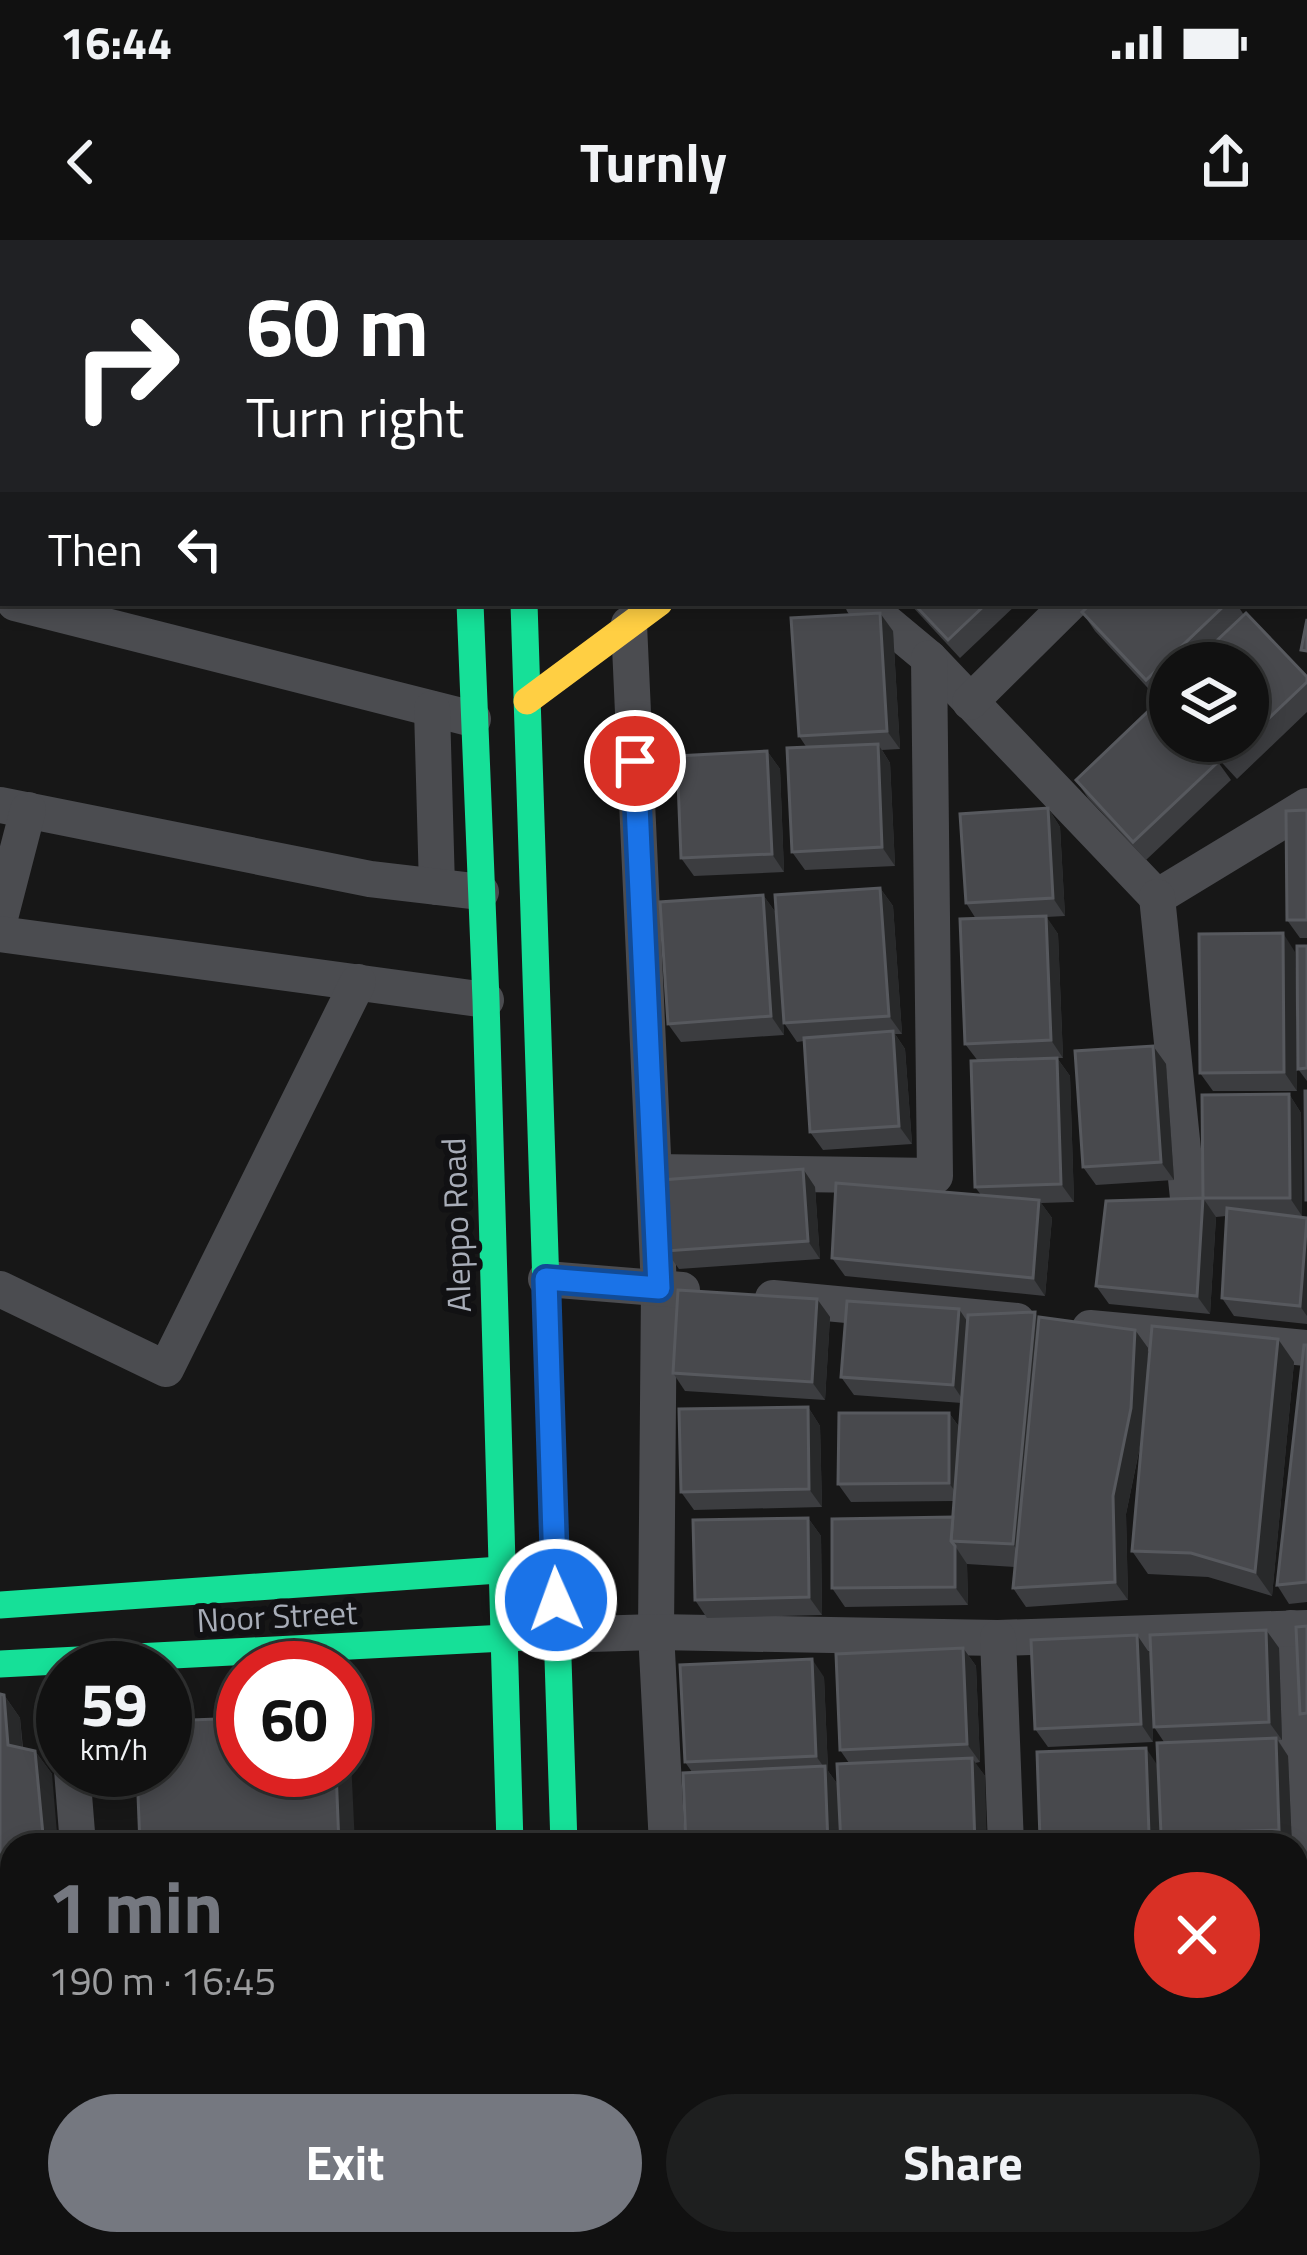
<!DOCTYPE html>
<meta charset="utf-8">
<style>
:root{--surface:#111;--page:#1e1f1f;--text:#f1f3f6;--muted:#9c9d9f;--line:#303131;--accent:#757880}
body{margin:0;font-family:"Titillium Web",sans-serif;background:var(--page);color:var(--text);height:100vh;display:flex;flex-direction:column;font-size:45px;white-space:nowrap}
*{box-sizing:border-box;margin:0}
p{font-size:39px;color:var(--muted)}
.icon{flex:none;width:66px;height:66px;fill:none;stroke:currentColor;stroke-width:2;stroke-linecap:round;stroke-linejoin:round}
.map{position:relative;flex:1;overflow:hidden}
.drawer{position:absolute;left:0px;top:1593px;width:1308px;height:423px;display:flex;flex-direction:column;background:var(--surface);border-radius:36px 36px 0 0;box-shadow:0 6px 18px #0003,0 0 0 3px var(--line)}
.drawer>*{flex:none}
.top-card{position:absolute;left:0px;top:0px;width:1308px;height:366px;box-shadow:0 6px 18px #0003,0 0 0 3px var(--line);background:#202124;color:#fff;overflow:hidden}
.fabs{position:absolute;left:1149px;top:402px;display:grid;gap:24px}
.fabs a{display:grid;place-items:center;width:120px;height:120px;border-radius:50%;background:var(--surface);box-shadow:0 6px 18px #0003,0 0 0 3px var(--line);font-size:60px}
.speed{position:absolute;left:36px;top:1401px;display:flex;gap:24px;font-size:60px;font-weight:700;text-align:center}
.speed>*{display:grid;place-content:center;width:156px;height:156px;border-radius:50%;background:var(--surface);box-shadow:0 6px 18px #0003,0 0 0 3px var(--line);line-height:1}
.speed small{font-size:30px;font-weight:400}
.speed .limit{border:18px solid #d22;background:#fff;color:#111}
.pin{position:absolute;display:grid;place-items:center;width:102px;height:102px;color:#fff;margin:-51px;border:6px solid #fff;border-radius:50%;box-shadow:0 3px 12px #0007}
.me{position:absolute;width:132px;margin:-66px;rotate:358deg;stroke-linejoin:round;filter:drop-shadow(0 0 9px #0008)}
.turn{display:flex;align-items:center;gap:42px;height:252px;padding:0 48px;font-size:54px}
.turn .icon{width:156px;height:156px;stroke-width:2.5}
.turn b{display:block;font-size:84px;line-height:102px}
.then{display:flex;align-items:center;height:114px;padding:0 48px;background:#0003;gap:24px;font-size:45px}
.round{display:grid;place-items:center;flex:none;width:126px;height:126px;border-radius:63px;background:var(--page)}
.summary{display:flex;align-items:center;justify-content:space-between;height:204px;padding:0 48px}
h1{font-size:72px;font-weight:700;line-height:90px;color:var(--accent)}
.primary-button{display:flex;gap:24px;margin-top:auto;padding:24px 48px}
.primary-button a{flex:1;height:138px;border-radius:72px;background:var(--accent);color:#fff;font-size:48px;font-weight:700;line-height:138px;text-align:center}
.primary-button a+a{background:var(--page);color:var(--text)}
.status{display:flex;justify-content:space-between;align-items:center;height:84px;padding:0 60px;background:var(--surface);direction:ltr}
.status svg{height:33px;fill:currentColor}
header{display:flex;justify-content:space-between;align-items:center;height:156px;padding:0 48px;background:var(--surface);font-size:54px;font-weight:700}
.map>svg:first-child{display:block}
</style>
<div class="status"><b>16:44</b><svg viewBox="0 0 49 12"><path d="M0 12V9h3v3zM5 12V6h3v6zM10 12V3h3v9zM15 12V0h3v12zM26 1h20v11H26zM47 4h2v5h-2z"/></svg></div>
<header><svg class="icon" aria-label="back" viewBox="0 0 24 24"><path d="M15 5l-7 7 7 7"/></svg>Turnly<svg class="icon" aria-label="share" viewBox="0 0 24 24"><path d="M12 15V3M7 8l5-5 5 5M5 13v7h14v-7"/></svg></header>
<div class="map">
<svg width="1307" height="2015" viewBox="0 0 1307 2015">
<rect width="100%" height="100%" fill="#171717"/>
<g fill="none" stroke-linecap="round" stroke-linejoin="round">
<g stroke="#4b4c50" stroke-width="36">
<path d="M36,0L47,3"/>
<path d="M1002,0L1003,3"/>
<path d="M206,3V0"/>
<path d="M1305,19L1307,8"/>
<path d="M1305,156H1307"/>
<path d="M15,363L473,479"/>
<path d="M863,363L929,418L1157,657L1307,566"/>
<path d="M629,384L659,1048L656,1392L667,1605"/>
<path d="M970,462L1070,363"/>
<path d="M432,469L437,647"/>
<path d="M0,565L370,639L481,652"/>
<path d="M1157,657L1188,958"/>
<path d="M0,678L28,570"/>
<path d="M0,694L486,760"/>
<path d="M655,932L935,936L929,418"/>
<path d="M546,1039L682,1050"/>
<path d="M0,1049L166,1129L358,742"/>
<path d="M773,1058L1017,1081"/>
<path d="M1090,1088L1307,1108"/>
<path d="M1291,1388L1307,1735"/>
<path d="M557,1395L656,1392L998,1398L1307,1388"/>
<path d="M998,1398L1006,1605"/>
<path d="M72,1530L78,1605"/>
<path d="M1296,1949H1307"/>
<path d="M0,1992L12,1983"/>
<path d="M196,2004L207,2015"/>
<path d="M686,2004V2015"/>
<path d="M1017,2015L1018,2004"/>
</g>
<g stroke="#16e098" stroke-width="27">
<path d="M882,3L884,0"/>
<path d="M470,363L486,760L510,1605"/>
<path d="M524,363L564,1605"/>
<path d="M0,1365L543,1327"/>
<path d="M0,1424L545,1396"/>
<path d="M576,2004L577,2015"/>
</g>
<path stroke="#ffcf43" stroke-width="27" d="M527,461L659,363"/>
<g stroke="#f24e42" stroke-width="27">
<path d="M462,0V3"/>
<path d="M514,0V3"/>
<path d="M523,2004V2015"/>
</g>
</g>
<g fill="#3c3d40">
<path d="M0,100H3V222L0,221Z"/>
<path d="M909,363H1018L960,418Z"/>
<path d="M1092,363H1236L1244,375L1307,437V472L1237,539L1202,501H1248V423H1170V465L1163,455L1158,459L1095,391L1082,372Z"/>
<path d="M893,391L900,509L882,510L890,523L895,626L805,630L792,612L807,508L799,496Z"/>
<path d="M767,511L780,529L784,632L694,636L681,618Z"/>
<path d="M1218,522L1231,540L1146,620L1088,558L1076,540Z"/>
<path d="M1048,568L1060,587L1065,676L1046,677L1058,694L1063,818H1057L1070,836L1074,962L1041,963L1052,978L1045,1056L845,1036L832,1018L981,955L975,947L978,821L965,804L976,679L966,663Z"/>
<path d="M1307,570V698H1300L1287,680Z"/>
<path d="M880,648L893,666L902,794H895L905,809L912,904L823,910L810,892L804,801L797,802L784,783Z"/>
<path d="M763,655L776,673L784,795L681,802L668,784Z"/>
<path d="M1307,706V841L1298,829Z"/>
<path d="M1295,712L1297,851H1213L1200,833Z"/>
<path d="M1153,806L1166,824L1174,940L1096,945L1083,927Z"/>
<path d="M1289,854L1301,873L1302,976H1291L1307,978V1084L1234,1076L1222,1058L1226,976L1216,977L1210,1074L1109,1064L1096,1046L1203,958Z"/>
<path d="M803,929L815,947L820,1019L679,1029L666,1011Z"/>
<path d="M817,1059L830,1077L825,1160L685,1151L673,1133Z"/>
<path d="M1039,1077L1135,1090L1148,1108L1145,1171L1294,1122L1272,1356L1208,1337L1148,1334L1132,1311L1143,1192L1126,1274L1128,1360L1026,1367L1013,1348L1015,1327L967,1324L968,1365L845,1367L832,1348L953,1277L954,1261L851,1262L838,1244L949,1173L960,1188L962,1163L854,1155L841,1137L968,1082Z"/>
<path d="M1307,1105V1362L1289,1364L1277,1345Z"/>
<path d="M808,1167L820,1186L822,1267L694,1270L681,1252Z"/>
<path d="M808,1278L821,1296L822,1375L707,1378L695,1360Z"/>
<path d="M1266,1390L1279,1408L1282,1500H1278L1288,1516L1292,1605H1168L1161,1596L1162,1605H1044L1040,1599L1158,1525L1164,1502L1154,1487Z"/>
<path d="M1137,1395L1150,1414L1153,1502L1048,1507L1035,1489Z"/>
<path d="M963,1408L976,1426L980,1522L975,1523L985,1536L840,1605L692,1532L685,1522L824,1437L828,1531L838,1545L849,1523L840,1510Z"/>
<path d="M0,1454L4,1455L20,1478L23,1508L35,1511L52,1534L12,1605V1762L0,1768Z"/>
<path d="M1307,1760V1875H1296V1761Z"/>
<path d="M12,1785V1939L0,1932V1859L2,1856Z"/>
<path d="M301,2004H370V2015H308Z"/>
</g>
<g fill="#28292a">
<path d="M3,159V203L0,198V178Z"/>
<path d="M880,373L893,391L900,509L887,491Z"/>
<path d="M878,504L890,523L895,626L882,607Z"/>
<path d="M767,511L780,529L784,632L772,614Z"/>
<path d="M1048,568L1060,587L1065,676L1053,658Z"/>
<path d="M880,648L893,666L902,794L889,776Z"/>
<path d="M763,655L776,673L784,795L771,776Z"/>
<path d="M1046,676L1058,694L1063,818L1051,800Z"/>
<path d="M1283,693L1295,712L1297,851L1284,832Z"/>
<path d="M893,791L905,809L912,904L899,886Z"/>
<path d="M1153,806L1166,824L1174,940L1161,922Z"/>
<path d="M1057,818L1070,836L1074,962L1061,944Z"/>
<path d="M1289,854L1301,873L1302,976L1290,958Z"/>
<path d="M803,929L815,947L820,1019L808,1001Z"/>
<path d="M1203,958L1216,977L1210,1074L1197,1056Z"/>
<path d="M1039,960L1052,978L1045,1056L1033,1038Z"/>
<path d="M1307,978V1076L1300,1066Z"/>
<path d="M817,1059L830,1077L825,1160L812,1142Z"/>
<path d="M959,1069L971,1087L965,1163L953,1145Z"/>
<path d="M1035,1072L1051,1095L1029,1328L1013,1304Z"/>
<path d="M1135,1090L1148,1108L1144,1186L1126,1274L1128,1360L1115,1342L1113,1256Z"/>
<path d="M1278,1099L1294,1122L1272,1356L1255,1332Z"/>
<path d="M808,1167L820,1186L822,1267L809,1249Z"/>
<path d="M949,1173L962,1191V1261L949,1243Z"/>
<path d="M808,1278L821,1296L822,1375L809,1357Z"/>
<path d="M955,1306L967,1324L968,1365L955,1347Z"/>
<path d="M1266,1390L1279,1408L1282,1500L1269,1482Z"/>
<path d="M1137,1395L1150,1414L1153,1502L1141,1484Z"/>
<path d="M963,1408L976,1426L980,1522L967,1504Z"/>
<path d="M812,1419L824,1437L828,1531L838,1545L840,1605H828L826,1530L816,1516Z"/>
<path d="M4,1455L20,1478L24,1528L8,1505Z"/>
<path d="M345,1490L350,1498L355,1605H339L336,1530H345Z"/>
<path d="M1276,1498L1288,1516L1292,1605L1279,1590Z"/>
<path d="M1146,1508L1158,1526L1162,1605H1157L1149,1594Z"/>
<path d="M35,1511L52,1534L58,1605H44Z"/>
<path d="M972,1518L985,1536L987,1605H975Z"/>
<path d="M362,2004H370V2015Z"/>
<path d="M833,2004H845L846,2015H834Z"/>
<rect x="982" y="2004" width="12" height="11"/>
<rect x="1137" y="2004" width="12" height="11"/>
<path d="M1234,2004H1246L1247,2015H1235Z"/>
</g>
<g fill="#48494d" stroke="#57595e" stroke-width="3">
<path d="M671,0H722V3H670Z"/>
<path d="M1045,0H1238L1237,3H1044Z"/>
<path d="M0,100H3V159L0,178Z"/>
<rect x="1305" y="189" width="2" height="31"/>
<path d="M913,363H987L948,400Z"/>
<path d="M1092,363H1227L1146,440L1082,372Z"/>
<path d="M880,373L887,491L799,496L791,378Z"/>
<path d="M1246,373L1307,437V442L1248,498V423H1193Z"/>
<path d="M1307,379V411L1301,410Z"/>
<path d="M1170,445V462L1162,453Z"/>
<path d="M1160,460L1170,471V501H1198L1218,522L1133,602L1076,540Z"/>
<path d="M1206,501H1245L1224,520Z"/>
<path d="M878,504L882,607L792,612L787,508Z"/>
<path d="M767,511L772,614L681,618L677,516Z"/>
<path d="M1048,568L1053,658L966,663L960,574Z"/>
<path d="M1307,570V680H1287L1286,571Z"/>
<path d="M880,648L889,776L784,783L775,655Z"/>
<path d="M763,655L771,776L668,784L660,662Z"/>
<path d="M1046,676L1051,800L965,804L960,679Z"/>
<path d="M1283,693L1284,832L1200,833L1199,694Z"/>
<path d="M1297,706H1307V828L1298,829Z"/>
<path d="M893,791L899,886L810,892L804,798Z"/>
<path d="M1153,806L1161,922L1083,927L1075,811Z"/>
<path d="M1057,818L1061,944L975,947L971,821Z"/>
<path d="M1305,851H1307V960H1306Z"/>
<path d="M1289,854L1290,958H1203L1202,855Z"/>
<path d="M803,929L808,1001L666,1011L662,940Z"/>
<path d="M836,943L1039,960L1033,1038L832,1018Z"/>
<path d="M1203,958L1197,1056L1096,1046L1106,961Z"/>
<path d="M1227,968L1307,978L1300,1066L1222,1058Z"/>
<path d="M678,1050L817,1059L812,1142L673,1133Z"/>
<path d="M847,1061L959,1069L953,1145L841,1137Z"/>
<path d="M1035,1072L1013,1304L951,1301L968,1075Z"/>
<path d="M1039,1077L1135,1090L1131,1168L1113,1256L1115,1342L1013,1348Z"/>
<path d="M1152,1086L1278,1099L1255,1332L1191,1313L1132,1311Z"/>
<path d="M1304,1105H1307V1342L1277,1345Z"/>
<path d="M808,1167L809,1249L681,1252L679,1169Z"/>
<path d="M839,1173H949V1243L838,1244Z"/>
<path d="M953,1277L951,1301L955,1306V1347L832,1348V1279Z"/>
<path d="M808,1278L809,1357L695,1360L693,1280Z"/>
<path d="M1307,1386V1473L1300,1474L1296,1387Z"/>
<path d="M1266,1390L1269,1482L1154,1487L1150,1395Z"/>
<path d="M1137,1395L1141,1484L1035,1489L1031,1400Z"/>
<path d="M963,1408L967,1504L840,1510L836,1414Z"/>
<path d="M812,1419L816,1516L685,1522L680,1425Z"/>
<path d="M0,1454L4,1455L8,1505L35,1511L44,1605H12V1695L8,1697L12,1706V1731L0,1736Z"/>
<path d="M243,1478V1530H336L339,1605H140L137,1530H165V1481Z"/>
<path d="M1276,1498L1279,1590L1161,1594L1157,1503Z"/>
<path d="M1146,1508L1149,1594L1040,1599L1037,1512Z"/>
<path d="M972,1518L975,1605H841L837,1524Z"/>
<path d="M825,1526L828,1605H686L683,1533Z"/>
<path d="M1307,1760V1856L1296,1857V1761Z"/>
<path d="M12,1785V1929L0,1922V1859L2,1856L0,1852V1792Z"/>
<path d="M1296,1954H1307V2015H1247L1246,2004H1296Z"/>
<path d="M701,2004H833L834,2015H702Z"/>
<path d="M845,2004H982V2015H846Z"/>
<path d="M1037,2004H1137V2015H1038Z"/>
<path d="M1149,2004H1234L1235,2015H1149Z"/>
<path d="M16,2010L34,2015H11Z"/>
</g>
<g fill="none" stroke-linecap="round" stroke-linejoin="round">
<defs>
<path id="route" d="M556,1360L546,1039L659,1048L635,521"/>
</defs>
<use href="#route" stroke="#114b97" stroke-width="30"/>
<use href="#route" stroke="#1a73e8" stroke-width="21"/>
</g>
<g text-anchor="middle" stroke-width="12" stroke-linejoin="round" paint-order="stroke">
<g font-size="33" fill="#a8adb8" stroke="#111113">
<text transform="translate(456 985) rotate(-92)" y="12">Aleppo Road</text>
<text transform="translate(277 1376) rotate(-3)" y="12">Noor Street</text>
</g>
</g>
</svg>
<div class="fabs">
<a><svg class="icon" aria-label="layers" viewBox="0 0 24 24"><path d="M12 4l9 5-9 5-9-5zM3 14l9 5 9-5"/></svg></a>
</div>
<div class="speed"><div>59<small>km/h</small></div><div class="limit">60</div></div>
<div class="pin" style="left:635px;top:521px;background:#d93025"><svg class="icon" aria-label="arrive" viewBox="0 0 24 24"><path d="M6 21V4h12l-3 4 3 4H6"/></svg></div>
<svg class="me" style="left:556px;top:1360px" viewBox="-20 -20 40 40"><circle r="17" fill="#1a73e8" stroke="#fff" stroke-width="3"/><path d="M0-11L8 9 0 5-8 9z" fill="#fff"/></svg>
<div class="top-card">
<div class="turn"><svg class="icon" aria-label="right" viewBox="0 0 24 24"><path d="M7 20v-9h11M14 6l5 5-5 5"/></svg><div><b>60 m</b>Turn right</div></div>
<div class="then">Then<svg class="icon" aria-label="left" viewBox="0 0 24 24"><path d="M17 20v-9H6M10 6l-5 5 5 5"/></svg></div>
</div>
<section class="drawer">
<div class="summary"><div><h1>1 min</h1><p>190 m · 16:45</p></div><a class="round" style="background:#d93025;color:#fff"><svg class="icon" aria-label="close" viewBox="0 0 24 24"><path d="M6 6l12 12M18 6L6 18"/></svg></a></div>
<div class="primary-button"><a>Exit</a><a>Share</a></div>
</section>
</div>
